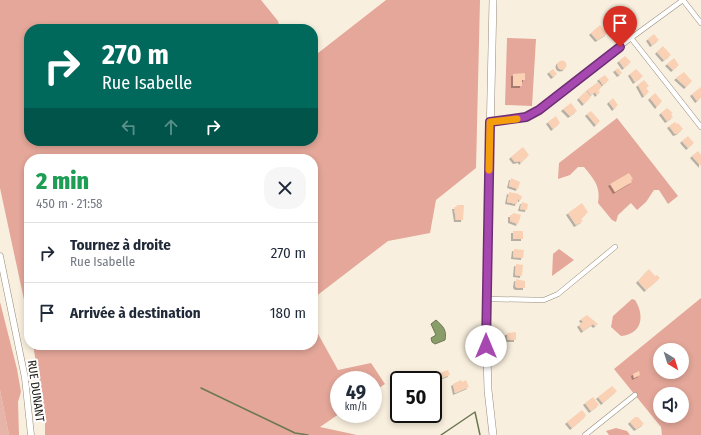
<!DOCTYPE html>
<html lang="fr">
<meta charset="utf-8">
<style>
:root{--surface:#fff;--page:#f6f6f7;--text:#1f2937;--muted:#747a83;--line:#e0e1e3}
body{margin:0;font-family:"Fira Sans Condensed",sans-serif;background:var(--page);color:var(--text);height:100vh;display:flex;flex-direction:column;font-size:15px;white-space:nowrap}
*{box-sizing:border-box;margin:0}
p{font-size:13px;color:var(--muted)}
.icon{flex:none;width:22px;height:22px;fill:none;stroke:currentColor;stroke-width:2;stroke-linecap:round;stroke-linejoin:round}
.map{position:relative;flex:1;overflow:hidden}
.side{position:absolute;left:24px;top:154px;width:294px;height:196px;display:flex;flex-direction:column;background:var(--surface);border-radius:16px;box-shadow:0 2px 6px #0003}
.side>*{flex:none}
.guide{position:absolute;left:24px;top:24px;width:294px;height:122px;border-radius:16px;box-shadow:0 2px 6px #0003;background:#00695c;color:#fff;overflow:hidden}
.needle{width:26px;rotate:142deg}
.controls{position:absolute;left:653px;top:343px;display:grid;gap:8px}
.controls a{display:grid;place-items:center;width:36px;height:36px;border-radius:50%;background:var(--surface);box-shadow:0 2px 6px #0003;font-size:20px}
.speed{position:absolute;left:330px;top:371px;display:flex;gap:8px;font-size:20px;font-weight:700;text-align:center}
.speed>*{display:grid;place-content:center;width:52px;height:52px;border-radius:50%;background:var(--surface);box-shadow:0 2px 6px #0003;line-height:1}
.speed small{font-size:10px;font-weight:400}
.speed .limit{border:2px solid #111;border-radius:6px;background:#fff;color:#111}
.pin{position:absolute;display:grid;place-items:center;width:34px;height:34px;color:#fff;margin:-41px -17px;border-radius:50% 50% 50% 0;rotate:-45deg;box-shadow:0 0 4px #0007}
.pin .icon{rotate:45deg}
.me{position:absolute;width:44px;margin:-22px;rotate:0deg;stroke-linejoin:round;filter:drop-shadow(0 0 3px #0008)}
.turn{display:flex;align-items:center;gap:14px;height:84px;padding:0 12px;font-size:18px}
.turn .icon{width:52px;height:52px;stroke-width:2.5}
.turn b{display:block;font-size:28px;line-height:34px}
.lanes{display:flex;align-items:center;height:38px;padding:0 12px;background:#0003;justify-content:center;gap:20px;direction:ltr}
.lanes .off{opacity:.35}
.round{display:grid;place-items:center;flex:none;width:42px;height:42px;border-radius:16px;background:var(--page)}
.head{display:flex;align-items:center;justify-content:space-between;height:68px;padding:0 12px}
h1{font-size:24px;font-weight:800;line-height:30px;color:#1e9e55}
ul{padding:0;list-style:none}
li{display:flex;align-items:center;gap:12px;height:60px;padding:0 12px;border-top:1px solid var(--line)}
li div{flex:1}
li b{display:block;font-size:15px}
li em{font-style:normal}
.map>svg:first-child{display:block}
</style>
<div class="map">
<svg width="701" height="435" viewBox="0 0 701 435">
<defs>
<filter id="shadow"><feDropShadow dx="-2" dy="2" stdDeviation="0" flood-color="#0004"/></filter>
</defs>
<rect width="100%" height="100%" fill="#f9efde"/>
<path fill="#e6b4a9" d="M0,390L9,435H0Z"/>
<g fill="#e4a799" fill-rule="evenodd">
<path d="M0,0H261L278,21L280,29H29V141H313V57L386,0H480L476,168L436,200L430,233L388,241L315,297L317,332L338,370L371,363L385,384L373,392V380H339V414L320,427L357,435H45V415L33,345H313V159H29V323L0,188Z"/>
<path d="M507,38L536,39L532,106L505,105Z"/>
<path d="M617,118L678,196L668,204L659,190H654L646,202L637,210L631,203L618,215L616,222L612,220L598,203C601,187 594,179 584,167H578L570,175L558,179L559,163Z"/>
<path d="M559,249L574,260L552,276L553,254Z"/>
<path d="M701,298V435H662L661,427L614,369ZM660,350H682V372H660ZM660,394H682V416H660Z"/>
<path d="M632,299L635,300C645,316 642,334 621,336L611,327L613,316Z"/>
<path d="M0,302L17,369L21,392L18,402L19,435H9L0,390Z"/>
<path d="M616,428L627,431L630,435H609L606,431Z"/>
</g>
<path fill="#899d6a" stroke="#6b7852" d="M436,320C443,326 447,330 445,340L435,344L432,342L431,338L436,335L431,324Z"/>
<g fill="none" stroke-linecap="round" stroke-linejoin="round">
<g stroke="#6b7852" stroke-width="1.5">
<path d="M201,388L295,433L308,435"/>
<path d="M441,435L475,412L480,435"/>
</g>
</g>
<g fill="#fad1b5" filter="url(#shadow)">
<path d="M600,25L607,34L597,40L591,33Z"/>
<path d="M654,34L659,40L652,45L648,39Z"/>
<path d="M663,46L671,55L664,60L657,52Z"/>
<path d="M625,56L631,62L624,68L619,61Z"/>
<path d="M674,58L679,65L673,70L667,64Z"/>
<circle cx="562" cy="65" r="4.5"/>
<path d="M618,68L622,73L619,75L615,70Z"/>
<path d="M553,69L557,74L553,77L549,72Z"/>
<path d="M636,69L643,76L635,82L630,74Z"/>
<path d="M684,72L692,81L686,87L676,78Z"/>
<path d="M525,73V80H522V86H513V74Z"/>
<path d="M605,75L609,80L603,85L599,79Z"/>
<path d="M644,80L649,86L646,88L649,92L644,96L638,85Z"/>
<path d="M598,82L602,87L598,90L600,92L597,95L595,92L591,95L587,90Z"/>
<path d="M701,87V98L697,101L692,94Z"/>
<path d="M586,91L591,97L584,104L579,98Z"/>
<path d="M655,93L662,101L657,107L650,98Z"/>
<path d="M613,98L618,105L614,109L609,102Z"/>
<path d="M571,103L577,111L570,116L563,109Z"/>
<path d="M667,108L673,113L671,114L673,117L667,121L661,113Z"/>
<path d="M591,111L600,121L596,125L587,114Z"/>
<path d="M556,116L560,123L553,129L548,122Z"/>
<path d="M675,122L677,124L678,123L683,129L678,133L675,134L669,126Z"/>
<path d="M688,136L694,143L688,148L682,141Z"/>
<path d="M523,147L529,155L521,163L520,161L515,162L511,157Z"/>
<path d="M698,151L701,155V166L692,156Z"/>
<path d="M629,173L633,179L631,180L632,182L615,192L610,184Z"/>
<path d="M511,178L520,182L518,189L509,186Z"/>
<path d="M509,192L519,194V195L522,196L521,200L518,199L517,204L507,202Z"/>
<path d="M522,202L528,204L527,210L520,209Z"/>
<path d="M582,203L588,212L581,219L583,221L576,225L568,213Z"/>
<path d="M457,205H464L463,220H456L454,207H456Z"/>
<path d="M513,213L521,215L518,224L510,221V215H512Z"/>
<rect x="513" y="231" width="10" height="8"/>
<path d="M514,249L524,250L523,258L513,257Z"/>
<path d="M516,264L523,265L522,276L515,275Z"/>
<path d="M649,269L655,276L657,275L660,278L646,290L638,281Z"/>
<path d="M516,279L525,281V288H517L515,286Z"/>
<path d="M587,315L598,324L595,326L593,324L583,331L579,325L583,322L581,319Z"/>
<path d="M516,332V340H507V333Z"/>
<path d="M448,370L450,375L433,381L431,380L430,376Z"/>
<path d="M639,371L640,375L634,378L633,374Z"/>
<path d="M461,380L462,382L466,380L469,387L455,393L453,384Z"/>
<path d="M612,386L617,391L603,403L598,397Z"/>
<path d="M593,397L599,405L591,411L585,403Z"/>
<path d="M582,410L586,415L585,417L572,428L567,422Z"/>
<path d="M635,417H638L644,424L636,429L630,422Z"/>
</g>
<g fill="none" stroke-linecap="round" stroke-linejoin="round">
<defs>
<g id="minor">
<path d="M683,0L701,23"/>
<path d="M631,38L701,127"/>
<path d="M490,122L526,117L539,110L631,38L683,0"/>
<path d="M487,299L544,300L558,294L615,247"/>
<path d="M585,435L635,395"/>
</g>
<path id="tertiary" d="M0,256L25,378L31,435"/>
<path id="secondary" d="M493,0L486,323L488,390L493,435"/>
</defs>
<use href="#minor" stroke="#958c7d" stroke-width="5.5"/>
<use href="#tertiary" stroke="#958c7d" stroke-width="7"/>
<use href="#secondary" stroke="#958c7d" stroke-width="8"/>
<use href="#minor" stroke="#fff" stroke-width="4.5"/>
<use href="#tertiary" stroke="#fff" stroke-width="6"/>
<use href="#secondary" stroke="#fff" stroke-width="7"/>
</g>
<g fill="none" stroke-linecap="round" stroke-linejoin="round">
<defs>
<path id="route" d="M486,346L490,122L526,117L539,110L620,47"/>
</defs>
<use href="#route" stroke="#6d2f73" stroke-width="10"/>
<use href="#route" stroke="#a748b1" stroke-width="7"/>
<path stroke="#f59e0b" stroke-width="7" d="M489,170L490,122L517,119"/>
</g>
<g text-anchor="middle" stroke-width="4" stroke-linejoin="round" paint-order="stroke">
<g font-size="12" fill="#24201a" stroke="#fff">
<text transform="translate(36 391) rotate(82)" y="4">RUE DUNANT</text>
</g>
</g>
</svg>
<div class="controls">
<a><svg class="needle" viewBox="-14 -14 28 28"><path d="M0-13l5 13h-10z" fill="#e53935"/><path d="M0 13l5-13h-10z" fill="#747a83"/></svg></a>
<a><svg class="icon" aria-label="sound" viewBox="0 0 24 24"><path d="M4 9h4l5-4v14l-5-4H4zM17 9q2 3 0 6"/></svg></a>
</div>
<div class="speed"><div>49<small>km/h</small></div><div class="limit">50</div></div>
<div class="pin" style="left:620px;top:47px;background:#d93025"><svg class="icon" aria-label="arrive" viewBox="0 0 24 24"><path d="M6 21V4h12l-3 4 3 4H6"/></svg></div>
<svg class="me" style="left:486px;top:346px" viewBox="-20 -20 40 40"><circle r="19" fill="#fff"/><path d="M0-13L10 11 0 6-10 11z" fill="#a748b1"/></svg>
<div class="guide">
<div class="turn"><svg class="icon" aria-label="right" viewBox="0 0 24 24"><path d="M7 20v-9h11M14 6l5 5-5 5"/></svg><div><b>270 m</b>Rue Isabelle</div></div>
<div class="lanes"><svg class="icon off" aria-label="left" viewBox="0 0 24 24"><path d="M17 20v-9H6M10 6l-5 5 5 5"/></svg><svg class="icon off" aria-label="ahead" viewBox="0 0 24 24"><path d="M12 20V5M6 11l6-6 6 6"/></svg><svg class="icon" aria-label="right" viewBox="0 0 24 24"><path d="M7 20v-9h11M14 6l5 5-5 5"/></svg></div>
</div>
<section class="side">
<div class="head"><div><h1>2 min</h1><p>450 m · 21:58</p></div><a class="round"><svg class="icon" aria-label="close" viewBox="0 0 24 24"><path d="M6 6l12 12M18 6L6 18"/></svg></a></div>
<ul>
<li><svg class="icon" aria-label="right" viewBox="0 0 24 24"><path d="M7 20v-9h11M14 6l5 5-5 5"/></svg><div><b>Tournez à droite</b><p>Rue Isabelle</p></div><em>270 m</em></li>
<li><svg class="icon" aria-label="arrive" viewBox="0 0 24 24"><path d="M6 21V4h12l-3 4 3 4H6"/></svg><div><b>Arrivée à destination</b></div><em>180 m</em></li>
</ul>
</section>
</div>
